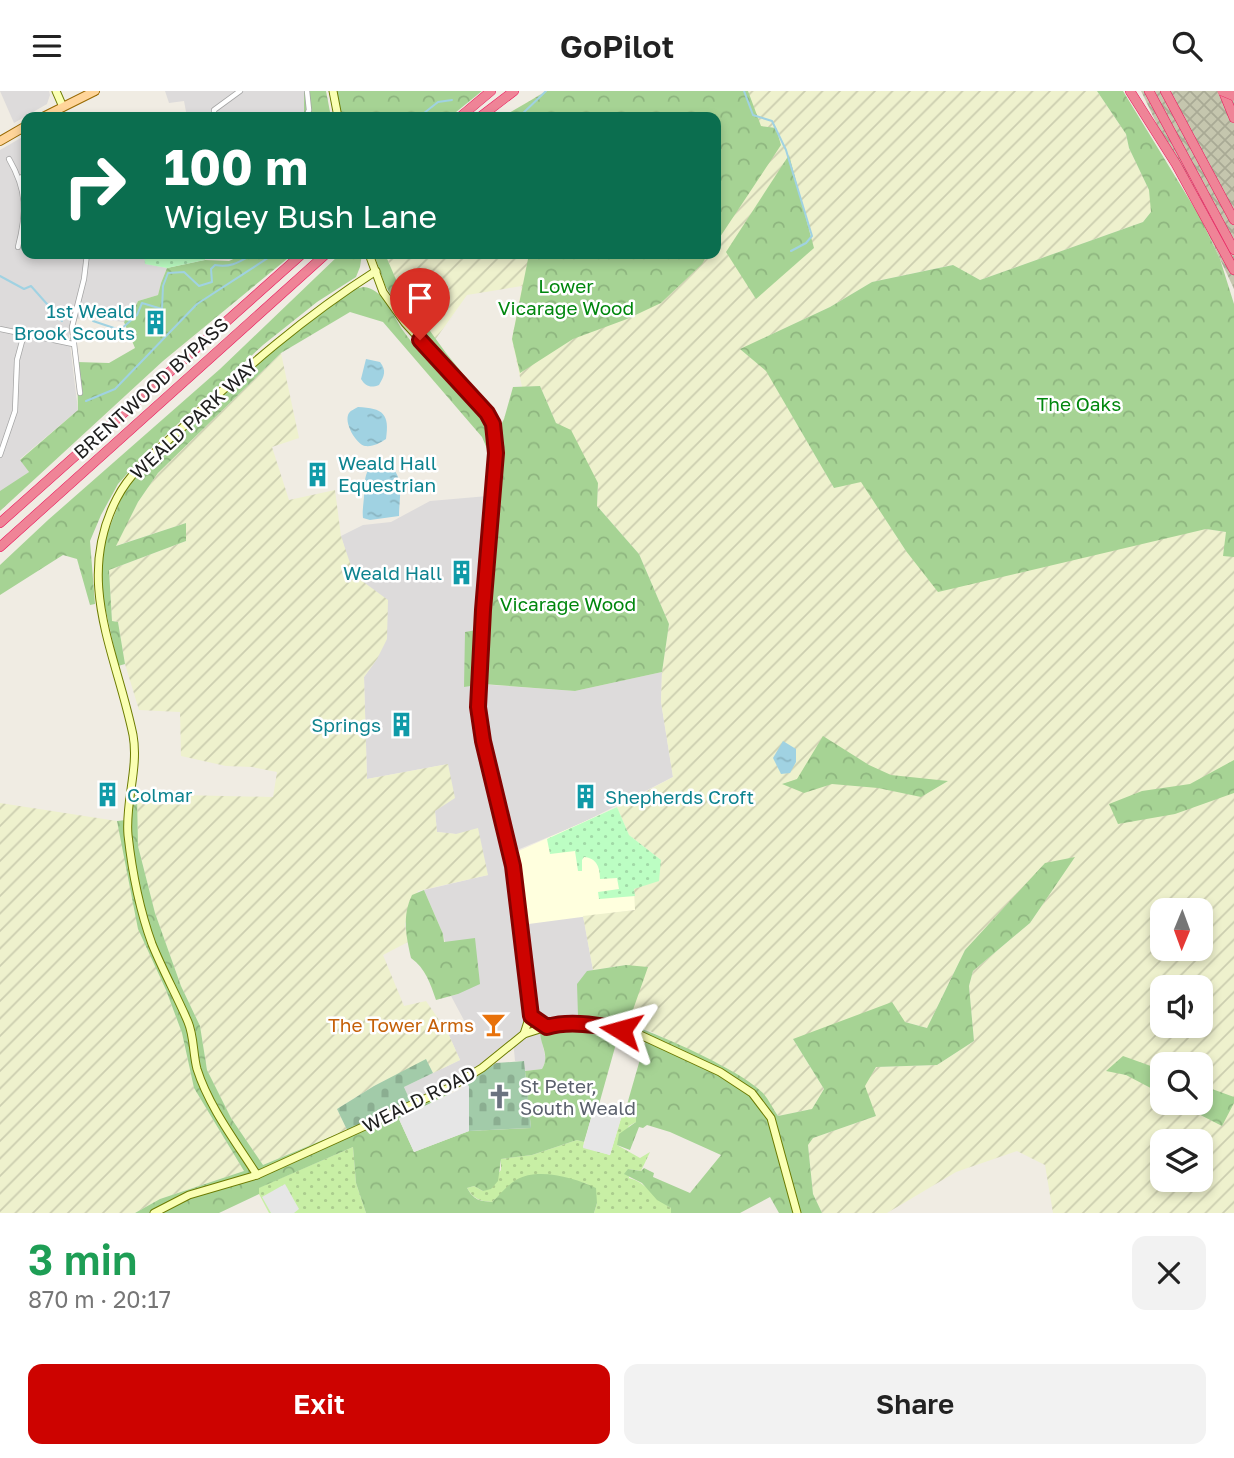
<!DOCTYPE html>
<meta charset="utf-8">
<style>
:root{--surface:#fff;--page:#f2f2f2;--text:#222;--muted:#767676;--accent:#cd0300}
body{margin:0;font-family:"Golos Text",sans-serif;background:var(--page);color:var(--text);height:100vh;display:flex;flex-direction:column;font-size:26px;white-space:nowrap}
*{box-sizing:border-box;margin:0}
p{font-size:23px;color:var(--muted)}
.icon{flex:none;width:38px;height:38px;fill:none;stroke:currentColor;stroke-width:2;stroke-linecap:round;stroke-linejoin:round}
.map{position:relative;height:1122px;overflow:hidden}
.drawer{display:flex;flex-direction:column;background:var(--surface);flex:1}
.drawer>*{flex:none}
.hud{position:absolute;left:21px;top:21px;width:700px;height:147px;border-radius:14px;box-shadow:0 4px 10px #0003;background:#0b6e4f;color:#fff;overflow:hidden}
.needle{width:46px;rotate:181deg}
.tools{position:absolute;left:1150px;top:807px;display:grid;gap:14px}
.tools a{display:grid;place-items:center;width:63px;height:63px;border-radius:14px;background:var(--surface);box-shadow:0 4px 10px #0003;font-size:35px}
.pin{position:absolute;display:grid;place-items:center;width:60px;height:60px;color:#fff;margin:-72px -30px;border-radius:50% 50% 50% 0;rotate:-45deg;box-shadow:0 0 7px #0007}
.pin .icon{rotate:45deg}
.me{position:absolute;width:77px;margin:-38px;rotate:278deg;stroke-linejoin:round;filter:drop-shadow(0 0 5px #0008)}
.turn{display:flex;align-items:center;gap:24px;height:147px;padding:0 28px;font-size:32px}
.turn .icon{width:91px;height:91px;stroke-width:2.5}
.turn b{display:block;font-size:49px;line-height:60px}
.round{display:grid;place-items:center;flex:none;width:74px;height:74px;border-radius:14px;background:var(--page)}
.headline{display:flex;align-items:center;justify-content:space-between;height:119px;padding:0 28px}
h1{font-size:42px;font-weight:600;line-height:52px;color:#1e9e55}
.button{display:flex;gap:14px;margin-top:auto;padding:14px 28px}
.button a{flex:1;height:80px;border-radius:14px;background:var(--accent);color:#fff;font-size:28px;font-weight:600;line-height:80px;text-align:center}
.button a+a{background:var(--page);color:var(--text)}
header{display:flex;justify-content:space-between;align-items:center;height:91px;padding:0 28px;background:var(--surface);font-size:32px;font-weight:600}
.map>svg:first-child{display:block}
</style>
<header><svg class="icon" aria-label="menu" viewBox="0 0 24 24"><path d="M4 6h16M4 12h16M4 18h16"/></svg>GoPilot<svg class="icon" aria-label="search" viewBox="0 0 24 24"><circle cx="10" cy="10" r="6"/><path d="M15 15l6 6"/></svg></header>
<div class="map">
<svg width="1234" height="1122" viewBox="0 0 1234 1122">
<defs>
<pattern id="construction-cross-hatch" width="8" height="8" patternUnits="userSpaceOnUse" patternTransform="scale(1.75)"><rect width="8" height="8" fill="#c5c6ae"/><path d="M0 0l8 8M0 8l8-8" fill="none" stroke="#a9aa95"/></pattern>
<pattern id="farmland-furrows" width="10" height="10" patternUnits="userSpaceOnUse" patternTransform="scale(1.75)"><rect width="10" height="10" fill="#eef1cd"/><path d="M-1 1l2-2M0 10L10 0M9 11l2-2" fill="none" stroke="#ccceb0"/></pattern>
<pattern id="grass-dots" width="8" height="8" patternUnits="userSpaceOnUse" patternTransform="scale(1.75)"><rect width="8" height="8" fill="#c8efa5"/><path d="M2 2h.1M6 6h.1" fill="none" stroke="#abcc8e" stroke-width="1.8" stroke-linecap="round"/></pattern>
<pattern id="forest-crowns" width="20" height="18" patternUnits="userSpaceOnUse" patternTransform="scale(1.75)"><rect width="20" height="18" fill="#a6d394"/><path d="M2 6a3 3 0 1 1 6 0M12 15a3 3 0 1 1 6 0" fill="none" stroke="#8eb57f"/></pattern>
<pattern id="cemetery-stones" width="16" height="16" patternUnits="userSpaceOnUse" patternTransform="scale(1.75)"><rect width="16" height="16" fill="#a2cba9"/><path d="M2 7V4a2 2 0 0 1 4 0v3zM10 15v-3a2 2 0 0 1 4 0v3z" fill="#8bae91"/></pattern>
<pattern id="park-dots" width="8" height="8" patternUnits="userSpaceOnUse" patternTransform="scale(1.75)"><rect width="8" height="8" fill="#bcfec3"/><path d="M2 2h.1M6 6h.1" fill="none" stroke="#a1d9a7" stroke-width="1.8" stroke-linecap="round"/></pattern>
<pattern id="water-ripples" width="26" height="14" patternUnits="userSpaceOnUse" patternTransform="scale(1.75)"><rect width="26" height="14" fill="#a0d2e2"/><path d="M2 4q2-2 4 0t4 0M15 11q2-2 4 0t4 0" fill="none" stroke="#89b4c1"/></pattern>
</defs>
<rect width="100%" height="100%" fill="#f0ece3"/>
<g fill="#dddbdb">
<path d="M0,0H49L50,4L47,13L14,32Z"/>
<path d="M165,0H307L306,26H187L184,10L169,12Z"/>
<path d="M26,44V163H144L146,173L167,177L161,192L158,204L138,210L134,219L124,231L90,227L74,228L69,245L78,319L20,368L29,381L0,401V59Z"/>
<path d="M488,405L479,518L477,593L575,600L662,581L661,611L673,686L580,733L505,764L516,834L583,825L593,879L587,881L578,925L540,942L546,969L542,978L525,980L524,970H515L513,948L482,977L412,1014L404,996L460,969L448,942L466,933L451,905L458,903L443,843L424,799L488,784L456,743L437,741L435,720L448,673L367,688L364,586L377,568L341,445L363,434L391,431L430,410Z"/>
</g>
<path fill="#ffffde" d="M617,716L629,744L661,769L635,819L521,834L514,762Z"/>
<path fill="url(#construction-cross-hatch)" d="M1141,0H1234V198L1144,6Z"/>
<g fill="url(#farmland-furrows)" fill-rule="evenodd">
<path d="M546,0H1097L1126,43L1129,57L1149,99L1151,110V121L1143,131L980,189L952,174L872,191L830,216L741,258L766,279L834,397L861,390L906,460L1206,438L1226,441L1234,465V1122H1053L1045,1074L1017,1060L956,1081L887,1122H822L813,1103L808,1053L813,1047L876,1025L864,995L876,976L937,974L974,950L969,895L973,880L1030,832L1074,767L1045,773L965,859L927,937L905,931L793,948L824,998L812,1018L778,1025L763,1002L736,983L650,940L628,933L631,925L626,874L593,879L583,825L635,819L634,798L661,769L629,744L617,716L673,686L661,611L662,581L669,533L639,463L597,415L598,392L556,332L540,295L522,296L512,248L522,195L467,204L435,249L401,200L385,163H716V26H502ZM1162,819H1200V858H1162ZM1162,896H1200V934H1162ZM1162,973H1200V1012H1162ZM1162,1050H1200V1088H1162Z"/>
<path d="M281,262L299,347L272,356L289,409L335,399L341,445L354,484L388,509L387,548L377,568L364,586L367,688L448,673L455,707L435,720L437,741L456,743L478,737L488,784L418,800L405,833L408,851L383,864L404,915L426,910L448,942L460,969L433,982L426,969L374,995L337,1018L347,1039L263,1074L231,1027L207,979L200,935L181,895L155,822L138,755L137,703L273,706L277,681L252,676L226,675L181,665L180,621L139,619L125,573L118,531L112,530L109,479L186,450V432L115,455L138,411L158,382Z"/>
<path d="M0,712L117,730L124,761L166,899L182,942L194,997L244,1080L160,1108L135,1122H0Z"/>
</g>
<g fill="url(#grass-dots)">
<path d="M622,1024H636V1031L629,1035L617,1054L640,1067L650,1061L641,1080L628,1078L629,1087C646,1091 656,1108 671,1117V1122H594L597,1112L587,1093L556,1085L500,1104L492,1111C479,1110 474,1108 467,1097L474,1095L483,1100L501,1079V1068L532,1064L577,1049L584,1051L583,1056L610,1064Z"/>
<path d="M353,1056L356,1092L366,1122H269L259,1103L258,1097Z"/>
</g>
<g fill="url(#forest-crowns)">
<path d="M304,0H326L331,26H304Z"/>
<path d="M336,0H482L450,26H342Z"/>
<path d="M547,0H748L761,35L776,37L781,54L716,152V26H502Z"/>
<path d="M1097,0H1123L1200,126L1220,168L1234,213V466L1223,465L1226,441L1206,438L938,501L906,460L861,391L834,397L766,280L740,258L830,216L872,191L953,174L980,189L1143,131L1151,121L1149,99L1129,57L1126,43Z"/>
<path d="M789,64L814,157L756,208L726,161Z"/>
<path d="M244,163H293L163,270L0,420V400L29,381L20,369L78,319L77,271L109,272L135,257L124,231L134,219L138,210L158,204L161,192L167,177L205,169L229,170Z"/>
<path d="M340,163H362L360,176L356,186L317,211L263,254L141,367L118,393L101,424L90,450L95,513L90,514L77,468L63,464L0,504V474L48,429L220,278Z"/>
<path d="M374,163H385L401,200L446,262L498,326L495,334L395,211L385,194Z"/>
<path d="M529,163H708L702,173L661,212L627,228L573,248L520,282L512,248Z"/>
<path d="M364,196C381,198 389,216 397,230C417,266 461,293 483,329C489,339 491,349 488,360L482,346L383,231L350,221L281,262L158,382L138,411L116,455L186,432V450L109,479L112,530L118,531L125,573L118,575L104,511L101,487L103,453L122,405L131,391L163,358L287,246L354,198Z"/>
<path d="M540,295L556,332L571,339L598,392L597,415L639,463L669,533L662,581L575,600L483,593L464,596L465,541L482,538L495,346L504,328L513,296Z"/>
<path d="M823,645L869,674L891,684L948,690L921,706L878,697L832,693L804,702L782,693L797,688Z"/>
<path d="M1234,669V702L1175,723L1118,733L1109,713L1142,700L1190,693Z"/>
<path d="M137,703L138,755L155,822L181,895L200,935L207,979L231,1027L263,1074L448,997L447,1004L399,1028L414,1061L469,1040L531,1037L525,980L542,978C550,965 541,955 540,942C540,937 542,933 543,929L578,925L577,893L587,880L626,874L648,876L628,933C659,943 742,980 763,1002C769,1009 773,1018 778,1025L812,1018L824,998L793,948L892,911L905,931L927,937L965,859L1045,772L1075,766L1030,832L973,880L969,895L974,950L937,974L876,976L865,995L876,1025L813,1047L808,1054L813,1103L822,1122H779L770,1106L740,1122H671V1117L657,1109L642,1092L624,1083L628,1078L641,1080L644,1077L654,1082L653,1086L690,1102L721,1064L670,1041L647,1034L643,1037L639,1036L630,1059L617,1054L619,1043L636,1031V1024H624L645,951L619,942L598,1017H594L584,1051L577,1049L532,1064L501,1068L498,1090L491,1098L483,1100L474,1095L467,1097C474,1109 479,1110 492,1111C500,1104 507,1094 516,1089C538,1076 575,1087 596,1097L597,1112L594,1122H366L356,1092L353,1056L259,1097V1103L219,1122H135L160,1108L244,1080L194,997L182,942L166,899L138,838L117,730L126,729L128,705Z"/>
<path d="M424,799L443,843L444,851L475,847L480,893L458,903L436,909C430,892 426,878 411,867C406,844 402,825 412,804Z"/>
<path d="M1123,965L1162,979V1003L1126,984L1106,980Z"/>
<path d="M1201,994L1234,1006V1012L1222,1035L1177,1012H1200Z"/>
</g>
<g fill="url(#cemetery-stones)">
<path d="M426,968L433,982L404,996L412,1014L349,1043L337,1018L374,995Z"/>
<path d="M524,970L531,1037L469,1040V996L467,992L496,972Z"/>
</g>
<g fill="url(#park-dots)">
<path d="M144,163H205V169L167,177L145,173Z"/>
<path d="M617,716L629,744L661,769L659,790L634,798L635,805L599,808L598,801L619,798L617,787L600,788C600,777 597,767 584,766L582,769V780H578L575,760L550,763L547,748Z"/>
</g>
<g fill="#e6e6e6">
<path d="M467,992L469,996V1040L414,1061L398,1026L399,1027L461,998Z"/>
<path d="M594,1016L622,1024L610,1064L583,1057Z"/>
<path d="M285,1093L299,1118L294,1122H271L262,1106Z"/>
</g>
<g fill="url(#water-ripples)">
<path d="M366,268L380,271C387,280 384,285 379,294C371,297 366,296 361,288Z"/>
<path d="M358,316C383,317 390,323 386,348C380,352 373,356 365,355C356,353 343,331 349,322C351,319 355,318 358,316Z"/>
<path d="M381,371C407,379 399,404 399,425L370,429L363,427C362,418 364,412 364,403C365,389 364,374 381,371Z"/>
<path d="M783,650L796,658V671L790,682L781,683L773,667Z"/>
</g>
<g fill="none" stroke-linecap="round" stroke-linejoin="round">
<g stroke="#a0d2e2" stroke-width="2">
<path d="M744,0L753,24L772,30L786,59L812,145L806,152L791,160"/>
<path d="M499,25L508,26"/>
<path d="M419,26L438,11L452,9"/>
<path d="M519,26L546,0"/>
<path d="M0,185L24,198L31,195L62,230"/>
<path d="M93,230L120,239L137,224L142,212L162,218L163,195L168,182L184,181L199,195L212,191L211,178L215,174C231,177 239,171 253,163"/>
<path d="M86,310L115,298L197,213L274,163"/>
</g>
<defs>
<g id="street">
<path d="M214,26V19L240,0"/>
<path d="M306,26L309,19L307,0"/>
<path d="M9,68C27,99 27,121 18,156"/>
<path d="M20,87L26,84"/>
<path d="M0,238L73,253"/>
<path d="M80,302L72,236L84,188L87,163"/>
<path d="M0,364L15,320L17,269L24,243"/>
</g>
<g id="secondary">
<path d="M56,0L63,16"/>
<path d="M333,0L338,26"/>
<path d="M369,163L383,201L405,232L487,322L493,333L496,362L483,519L478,616L483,650L513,775L531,921L524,943"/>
<path d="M257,1084C236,1051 209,1016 197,978C193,963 194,945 188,931C177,905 163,880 152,853C140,820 132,780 128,744C125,711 139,677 133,644C116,561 74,490 117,407C132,378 159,358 182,337C243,279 305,225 376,180"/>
<path d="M154,1122L189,1104L257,1084L451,996L482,977L524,943L556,933L606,935L636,942L720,981L752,1002L771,1027L797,1122"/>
</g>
<g id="primary">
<path d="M43,26L95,0"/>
<path d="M0,50L26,35"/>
</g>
<g id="highway">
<path d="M1130,0L1176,73L1234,179"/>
<path d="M1149,0L1234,159"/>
<path d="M1165,0L1234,129"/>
<path d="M1223,0L1234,27"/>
<path d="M460,26L491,0"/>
<path d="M480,26L514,0"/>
<path d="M0,432L302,163"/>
<path d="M0,456L326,163"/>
</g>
</defs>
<use href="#street" stroke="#a5a5a5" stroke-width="6"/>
<use href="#secondary" stroke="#6c7b00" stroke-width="9"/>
<use href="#primary" stroke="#996800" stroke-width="10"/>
<use href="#highway" stroke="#eb145b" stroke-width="10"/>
<use href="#street" stroke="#fff" stroke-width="4.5"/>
<use href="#secondary" stroke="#faffb3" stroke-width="7"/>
<use href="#primary" stroke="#ffd59a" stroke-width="8"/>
<use href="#highway" stroke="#ef8497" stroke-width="9"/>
<defs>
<path id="highway-bridge" d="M1222,0L1234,5"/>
</defs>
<use href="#highway-bridge" stroke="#eb145b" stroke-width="10" stroke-linecap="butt"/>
<use href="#highway-bridge" stroke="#ef8497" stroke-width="9"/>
</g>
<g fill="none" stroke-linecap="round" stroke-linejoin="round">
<defs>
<path id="route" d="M420,249L487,322L493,333L496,362L483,519L478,616L483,650L513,775L531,925L547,936C569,929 599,934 621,939"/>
</defs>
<use href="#route" stroke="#850200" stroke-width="18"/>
<use href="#route" stroke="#cd0300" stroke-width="12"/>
</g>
<defs>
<symbol id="building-bare" viewBox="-9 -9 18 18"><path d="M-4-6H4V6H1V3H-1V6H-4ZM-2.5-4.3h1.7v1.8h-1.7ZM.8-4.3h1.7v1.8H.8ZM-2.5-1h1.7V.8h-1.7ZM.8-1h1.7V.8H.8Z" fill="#0f9aa8" stroke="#fff" stroke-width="2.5" paint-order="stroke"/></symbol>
<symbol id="bar-bare" viewBox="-9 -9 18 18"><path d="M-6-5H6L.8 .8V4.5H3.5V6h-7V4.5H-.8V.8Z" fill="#e8710a" stroke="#fff" stroke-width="2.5" paint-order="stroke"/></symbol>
<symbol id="church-bare" viewBox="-9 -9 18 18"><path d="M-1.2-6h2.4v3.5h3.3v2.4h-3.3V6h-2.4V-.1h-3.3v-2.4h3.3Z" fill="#6b7280" stroke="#fff" stroke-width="2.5" paint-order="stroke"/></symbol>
</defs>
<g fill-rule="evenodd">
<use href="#building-bare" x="138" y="214" width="35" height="35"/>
<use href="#building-bare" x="300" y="366" width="35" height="35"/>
<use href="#building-bare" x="444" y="464" width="35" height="35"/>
<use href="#building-bare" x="384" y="616" width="35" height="35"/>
<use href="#building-bare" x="90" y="686" width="35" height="35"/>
<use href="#building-bare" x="568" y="688" width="35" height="35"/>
<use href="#bar-bare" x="476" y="916" width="35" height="35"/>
<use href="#church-bare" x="482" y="988" width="35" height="35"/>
</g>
<g text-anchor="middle" stroke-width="5" stroke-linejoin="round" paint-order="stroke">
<g font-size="19" fill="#01870e" stroke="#fff">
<text x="566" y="202">Lower<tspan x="566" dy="22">Vicarage Wood</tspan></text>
<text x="1079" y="320">The Oaks</text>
<text x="568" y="520">Vicarage Wood</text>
</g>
<g font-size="19" fill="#0d838f" stroke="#fff" text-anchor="end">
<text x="135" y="227">1st Weald<tspan x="135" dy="22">Brook Scouts</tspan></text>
<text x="338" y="379" text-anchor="start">Weald Hall<tspan x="338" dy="22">Equestrian</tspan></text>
<text x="442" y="489">Weald Hall</text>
<text x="381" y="641">Springs</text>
<text x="127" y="711" text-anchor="start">Colmar</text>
<text x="605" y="713" text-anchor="start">Shepherds Croft</text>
</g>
<g font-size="19" fill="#1e1e1e" stroke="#fff">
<text transform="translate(151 297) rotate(-42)" y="7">BRENTWOOD BYPASS</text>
<text transform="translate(194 328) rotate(-43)" y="7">WEALD PARK WAY</text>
<text transform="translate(419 1008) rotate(-27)" y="7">WEALD ROAD</text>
</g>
<g font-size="19" fill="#c56008" stroke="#fff" text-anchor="end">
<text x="474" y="941">The Tower Arms</text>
</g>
<g font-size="19" fill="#5b616d" stroke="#fff" text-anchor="start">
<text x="520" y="1002">St Peter,<tspan x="520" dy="22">South Weald</tspan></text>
</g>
</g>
</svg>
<div class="tools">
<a><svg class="needle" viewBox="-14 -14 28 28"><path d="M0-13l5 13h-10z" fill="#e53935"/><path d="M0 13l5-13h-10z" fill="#767676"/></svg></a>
<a><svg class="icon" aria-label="sound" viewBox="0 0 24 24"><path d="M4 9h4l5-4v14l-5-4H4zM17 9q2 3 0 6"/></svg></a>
<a><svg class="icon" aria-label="search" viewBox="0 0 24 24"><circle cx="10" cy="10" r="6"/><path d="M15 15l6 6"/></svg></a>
<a><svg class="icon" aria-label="layers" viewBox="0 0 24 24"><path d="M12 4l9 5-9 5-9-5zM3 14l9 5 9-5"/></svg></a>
</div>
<div class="pin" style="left:420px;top:249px;background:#d93025"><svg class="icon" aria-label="arrive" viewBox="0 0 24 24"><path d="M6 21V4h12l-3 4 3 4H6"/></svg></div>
<svg class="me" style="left:621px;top:939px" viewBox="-20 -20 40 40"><path d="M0-17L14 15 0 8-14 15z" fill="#cd0300" stroke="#fff" stroke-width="4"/></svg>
<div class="hud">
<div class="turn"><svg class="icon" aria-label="right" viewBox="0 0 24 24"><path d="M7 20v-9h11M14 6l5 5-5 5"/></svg><div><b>100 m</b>Wigley Bush Lane</div></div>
</div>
</div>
<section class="drawer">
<div class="headline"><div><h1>3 min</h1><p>870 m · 20:17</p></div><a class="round"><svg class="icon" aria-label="close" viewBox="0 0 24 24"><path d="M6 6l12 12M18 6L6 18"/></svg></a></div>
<div class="button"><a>Exit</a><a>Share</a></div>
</section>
